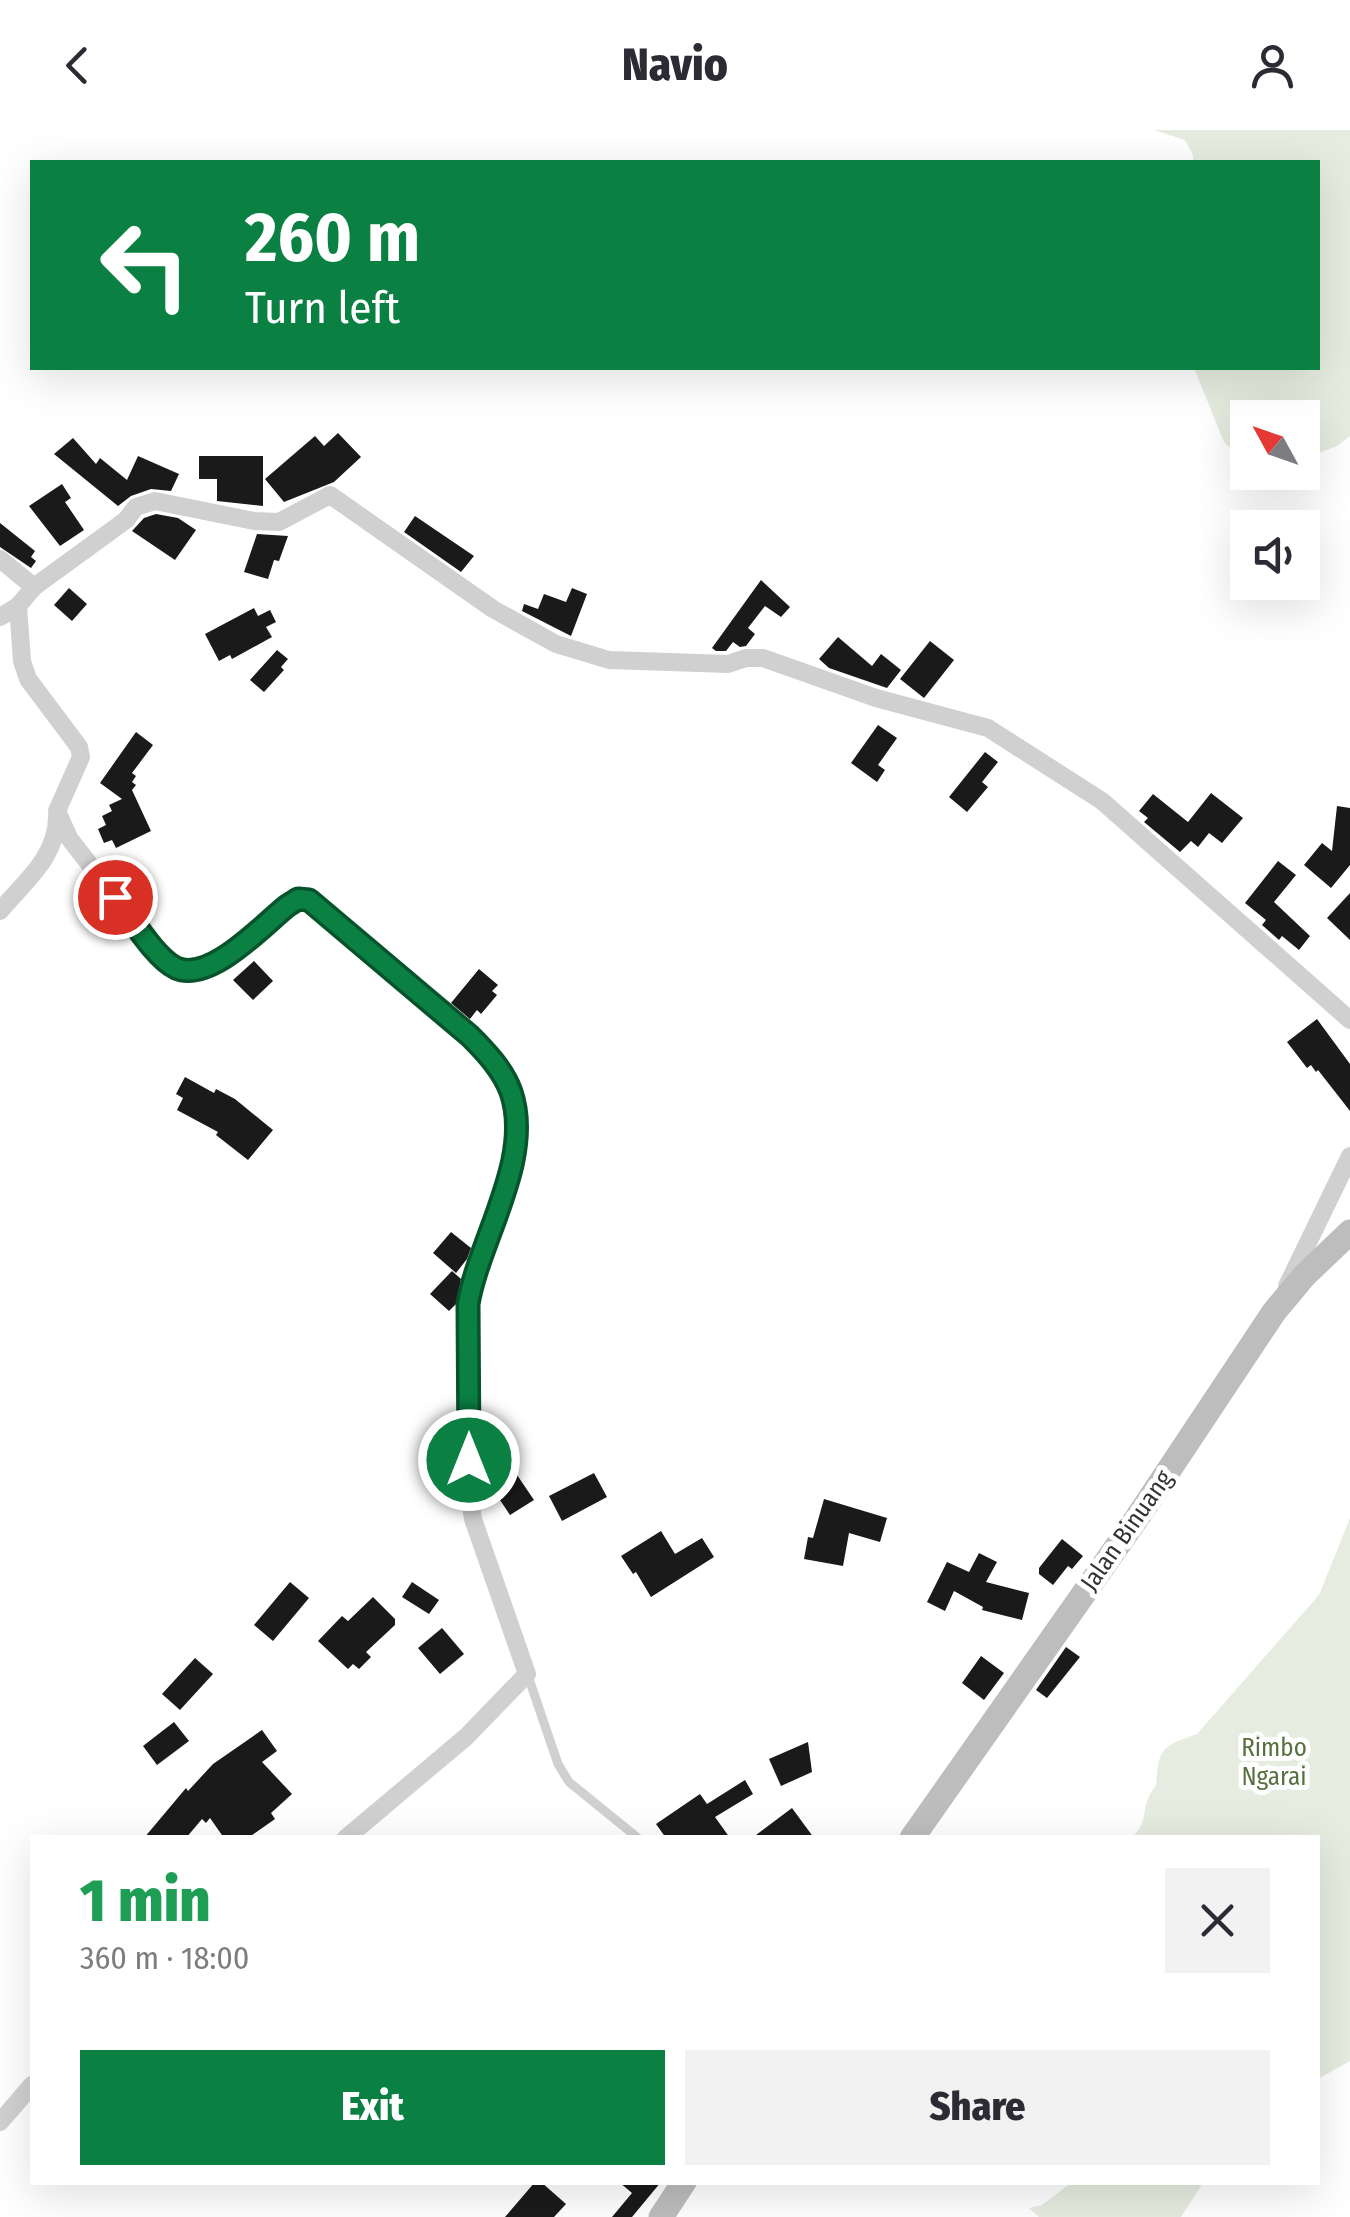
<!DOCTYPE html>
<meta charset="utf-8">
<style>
:root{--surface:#fff;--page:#f2f2f3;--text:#2b2b33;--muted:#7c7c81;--accent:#0b8043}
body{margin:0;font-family:"Fira Sans Condensed",sans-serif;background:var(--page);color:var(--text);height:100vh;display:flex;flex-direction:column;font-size:38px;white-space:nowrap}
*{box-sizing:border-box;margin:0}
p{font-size:32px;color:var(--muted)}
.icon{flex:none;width:55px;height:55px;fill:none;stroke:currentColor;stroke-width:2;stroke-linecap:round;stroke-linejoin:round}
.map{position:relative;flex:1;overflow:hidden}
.drawer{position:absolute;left:30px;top:1705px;width:1290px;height:350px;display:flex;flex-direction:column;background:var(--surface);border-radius:0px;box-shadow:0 10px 40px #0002}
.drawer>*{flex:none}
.guide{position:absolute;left:30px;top:30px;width:1290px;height:210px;border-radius:0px;box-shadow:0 10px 40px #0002;background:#0b8043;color:#fff;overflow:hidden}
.needle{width:65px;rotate:310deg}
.buttons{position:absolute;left:1230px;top:270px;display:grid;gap:20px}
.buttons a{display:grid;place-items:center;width:90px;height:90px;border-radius:0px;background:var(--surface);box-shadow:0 10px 40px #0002;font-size:50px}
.pin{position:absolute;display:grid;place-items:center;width:85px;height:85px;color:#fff;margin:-42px;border:5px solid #fff;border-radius:50%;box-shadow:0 2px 10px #0007}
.me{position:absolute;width:110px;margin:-55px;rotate:0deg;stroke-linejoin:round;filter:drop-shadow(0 0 8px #0008)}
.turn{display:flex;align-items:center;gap:35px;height:210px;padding:0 50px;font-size:45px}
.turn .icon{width:130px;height:130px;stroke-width:2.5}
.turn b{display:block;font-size:70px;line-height:85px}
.round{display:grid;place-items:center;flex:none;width:105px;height:105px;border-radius:0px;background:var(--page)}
.overview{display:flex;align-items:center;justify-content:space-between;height:170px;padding:0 50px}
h1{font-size:60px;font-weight:800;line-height:75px;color:#1e9e55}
.cta{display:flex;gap:20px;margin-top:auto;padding:20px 50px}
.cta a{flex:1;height:115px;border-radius:0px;background:var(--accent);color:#fff;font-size:40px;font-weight:800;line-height:115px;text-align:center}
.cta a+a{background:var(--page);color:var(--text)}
header{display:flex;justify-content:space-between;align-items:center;height:130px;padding:0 50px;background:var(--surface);font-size:45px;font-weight:800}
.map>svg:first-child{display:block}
</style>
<header><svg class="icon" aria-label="back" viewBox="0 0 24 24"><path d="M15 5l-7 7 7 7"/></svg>Navio<svg class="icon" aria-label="person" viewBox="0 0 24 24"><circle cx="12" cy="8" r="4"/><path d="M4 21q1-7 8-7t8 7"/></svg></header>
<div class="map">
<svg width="1350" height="2087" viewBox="0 0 1350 2087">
<rect width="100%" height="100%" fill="#fff"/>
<g fill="#e6ecdf">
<path d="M1154,0H1350V306L1337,316L1303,329L1302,288H1248L1247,331L1243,330L1224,312L1194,238H1318V32H1193V25L1185,10Z"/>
<path d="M1350,1388V1931L1318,1949V1708L1132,1707C1151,1691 1139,1674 1156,1656C1159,1618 1160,1617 1197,1604L1319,1465Z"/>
<path d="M1071,2053V2052L1203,2053L1181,2087H1039L1029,2078L1042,2075Z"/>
</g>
<g fill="#1a1a1a">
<path d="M338,303L361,327L334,352L284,372L265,349L315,306L324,316Z"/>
<path d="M73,308L96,334L100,328L127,350L138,326L179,344L171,361L151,359L131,366L118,376L54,324Z"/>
<path d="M199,326H263V376L217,371V349H199Z"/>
<path d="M62,354L71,368L65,372L84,400L60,416L29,376Z"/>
<path d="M156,384L178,388L196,400L175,430L132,401L144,388Z"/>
<path d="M415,386L474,426L461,442L404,402Z"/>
<path d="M0,393L35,421L31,427L36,431L31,438L0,417Z"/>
<path d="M257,404L288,406L279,431L274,430L268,449L244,442Z"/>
<path d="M761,450L790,477L781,487L765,476L748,498L755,504L746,516L740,517L733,512L726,521H716L712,518Z"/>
<path d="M69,458L87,474L72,491L54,475Z"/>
<path d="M572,458L587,464L571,506L522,481L524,474L538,479L544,464L566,472Z"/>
<path d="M254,478L258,486L270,480L276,492L266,497L272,507L232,529L230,525L219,531L205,504Z"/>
<path d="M838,507L872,536L881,524L901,540L887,558L829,538L819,529Z"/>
<path d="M930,511L954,530L924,568L900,549Z"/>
<path d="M277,520L288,529L281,537L284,540L264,562L250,550Z"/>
<path d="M878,595L897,608L878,635L885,640L877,652L851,633Z"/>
<path d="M136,602L153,615L132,643L136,646L132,652L136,655L132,660L151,701L116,718L112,710L104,713L98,699L106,695L102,686L112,681L109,675L122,669L100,653Z"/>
<path d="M985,622L998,632L982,652L988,657L967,682L949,667Z"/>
<path d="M1211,663L1243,688L1222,713L1209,703L1198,717L1191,711L1180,722L1144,692L1148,688L1139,681L1153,664L1188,692Z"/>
<path d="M1337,676L1350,678V735L1331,758L1304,735L1322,713L1332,721Z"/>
<path d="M1278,731L1296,745L1274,772L1310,806L1299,820L1282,806L1279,810L1262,795L1266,790L1245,773Z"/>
<path d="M1350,763V810L1327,788Z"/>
<path d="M254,831L273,851L253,870L233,850Z"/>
<path d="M479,839L498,855L492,861L497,865L481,884L477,880L470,889L451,873Z"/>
<path d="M1317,889L1350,934V981L1318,940L1316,942L1311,935L1307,938L1287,912Z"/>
<path d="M185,947L214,963L216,959L235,969L273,1000L248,1030L216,1005L218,1002L177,980L183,968L176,964Z"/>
<path d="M451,1102L471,1118L467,1129L456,1143L433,1123Z"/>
<path d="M452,1141L461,1149L456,1174L449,1181L430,1164Z"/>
<path d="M515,1342L534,1370L510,1385L500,1370L504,1367L496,1355Z"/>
<path d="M594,1343L607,1367L562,1391L549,1366Z"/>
<path d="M824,1369L887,1388L880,1412L849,1403L843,1436L804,1429L808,1407L813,1408Z"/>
<path d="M661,1401L675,1424L702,1408L714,1427L651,1467L636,1442L633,1444L621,1426Z"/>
<path d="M1062,1409L1083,1426L1072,1439L1068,1436L1053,1455L1039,1444V1438Z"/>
<path d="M979,1423L997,1432L986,1452L1029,1463L1022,1490L982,1480L983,1477L954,1461L945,1481L927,1472L947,1432L969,1442Z"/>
<path d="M290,1452L309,1468L273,1511L254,1495Z"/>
<path d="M412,1452L439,1470L429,1484L402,1467Z"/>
<path d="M373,1467L395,1489V1495L366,1522L371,1527L359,1539L353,1534L348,1539L318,1511L342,1486L348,1491Z"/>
<path d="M442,1498L464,1524L440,1544L418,1518Z"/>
<path d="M1066,1517L1080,1527L1047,1568L1036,1560Z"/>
<path d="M981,1526L1004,1543L984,1570L962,1553Z"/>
<path d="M195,1528L213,1544L180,1580L162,1564Z"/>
<path d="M174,1592L189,1611L157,1635L143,1616Z"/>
<path d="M262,1600L277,1621L262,1632L292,1664L271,1683L275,1689L248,1708H224L210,1688L206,1693L202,1689L186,1708H144L186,1658L188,1661L213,1634Z"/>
<path d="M808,1612L812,1642L781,1656L769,1629Z"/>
<path d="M745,1650L753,1664L715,1687L730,1708H666L656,1694L700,1664L707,1674Z"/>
<path d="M792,1678L814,1708H752Z"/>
<path d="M535,2052H541L566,2074L554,2087H505Z"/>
<path d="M619,2052H661L632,2087H612L632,2063Z"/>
</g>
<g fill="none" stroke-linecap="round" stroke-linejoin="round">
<path stroke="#d0d0d0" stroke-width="9" d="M528,1546L558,1634L569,1652L638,1708"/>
<g stroke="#d0d0d0" stroke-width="18">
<path d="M0,429L34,457"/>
<path d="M18,476L22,531L28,549L79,617L81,627L57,681L69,708L161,826C170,834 177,840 189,841C217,844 265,794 287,776L298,769L309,770L470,905C486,922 503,940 511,962C534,1029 479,1109 468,1174L470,1370L473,1389L527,1544L466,1607L346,1708"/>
<path d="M0,487L18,476L34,457L126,390L136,377L155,371L254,391L279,392L330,365L493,479L556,514L609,530L728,534L746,528H763L876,568L988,598L1102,671L1350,890"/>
<path d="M0,781C24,752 57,727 57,687"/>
<path d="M1287,1156L1350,1026"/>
<path d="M0,1992L32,1955"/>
</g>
<g stroke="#bdbdbd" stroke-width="25">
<path d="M912,1708L1137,1388L1274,1182L1304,1146L1350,1102"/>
<path d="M661,2087L684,2052"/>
</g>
</g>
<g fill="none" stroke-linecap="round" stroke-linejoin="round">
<defs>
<path id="route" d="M115,767C130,786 155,828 176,838C210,853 262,796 287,776L298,769L309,770L470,906C486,922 503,940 511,962C534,1029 479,1109 468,1174L469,1330"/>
</defs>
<use href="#route" stroke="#07532c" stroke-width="25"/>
<use href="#route" stroke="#0b8043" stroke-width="18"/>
</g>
<g text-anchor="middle" stroke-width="10" stroke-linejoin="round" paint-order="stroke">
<g font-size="25" fill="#333" stroke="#fff">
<text transform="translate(1126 1400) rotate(-55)" y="9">Jalan Binuang</text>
</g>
<g font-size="25" fill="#56703f" stroke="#fff">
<text x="1274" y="1626">Rimbo<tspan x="1274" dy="29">Ngarai</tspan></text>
</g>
</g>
</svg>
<div class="buttons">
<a><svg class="needle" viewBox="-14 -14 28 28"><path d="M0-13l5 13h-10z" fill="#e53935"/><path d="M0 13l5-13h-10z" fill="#7c7c81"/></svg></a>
<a><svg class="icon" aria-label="sound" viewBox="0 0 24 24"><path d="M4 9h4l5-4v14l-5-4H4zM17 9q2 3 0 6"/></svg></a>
</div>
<div class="pin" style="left:115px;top:767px;background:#d93025"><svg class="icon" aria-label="arrive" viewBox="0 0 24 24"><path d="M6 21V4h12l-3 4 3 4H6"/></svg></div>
<svg class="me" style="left:469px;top:1330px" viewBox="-20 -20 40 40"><circle r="17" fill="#0b8043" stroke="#fff" stroke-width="3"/><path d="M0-11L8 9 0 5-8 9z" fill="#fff"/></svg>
<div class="guide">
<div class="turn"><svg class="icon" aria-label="left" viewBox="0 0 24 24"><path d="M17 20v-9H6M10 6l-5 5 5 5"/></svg><div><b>260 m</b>Turn left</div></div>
</div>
<section class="drawer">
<div class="overview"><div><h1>1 min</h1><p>360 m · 18:00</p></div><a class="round"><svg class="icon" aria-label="close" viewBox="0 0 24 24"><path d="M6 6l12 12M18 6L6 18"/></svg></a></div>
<div class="cta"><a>Exit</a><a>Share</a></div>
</section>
</div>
